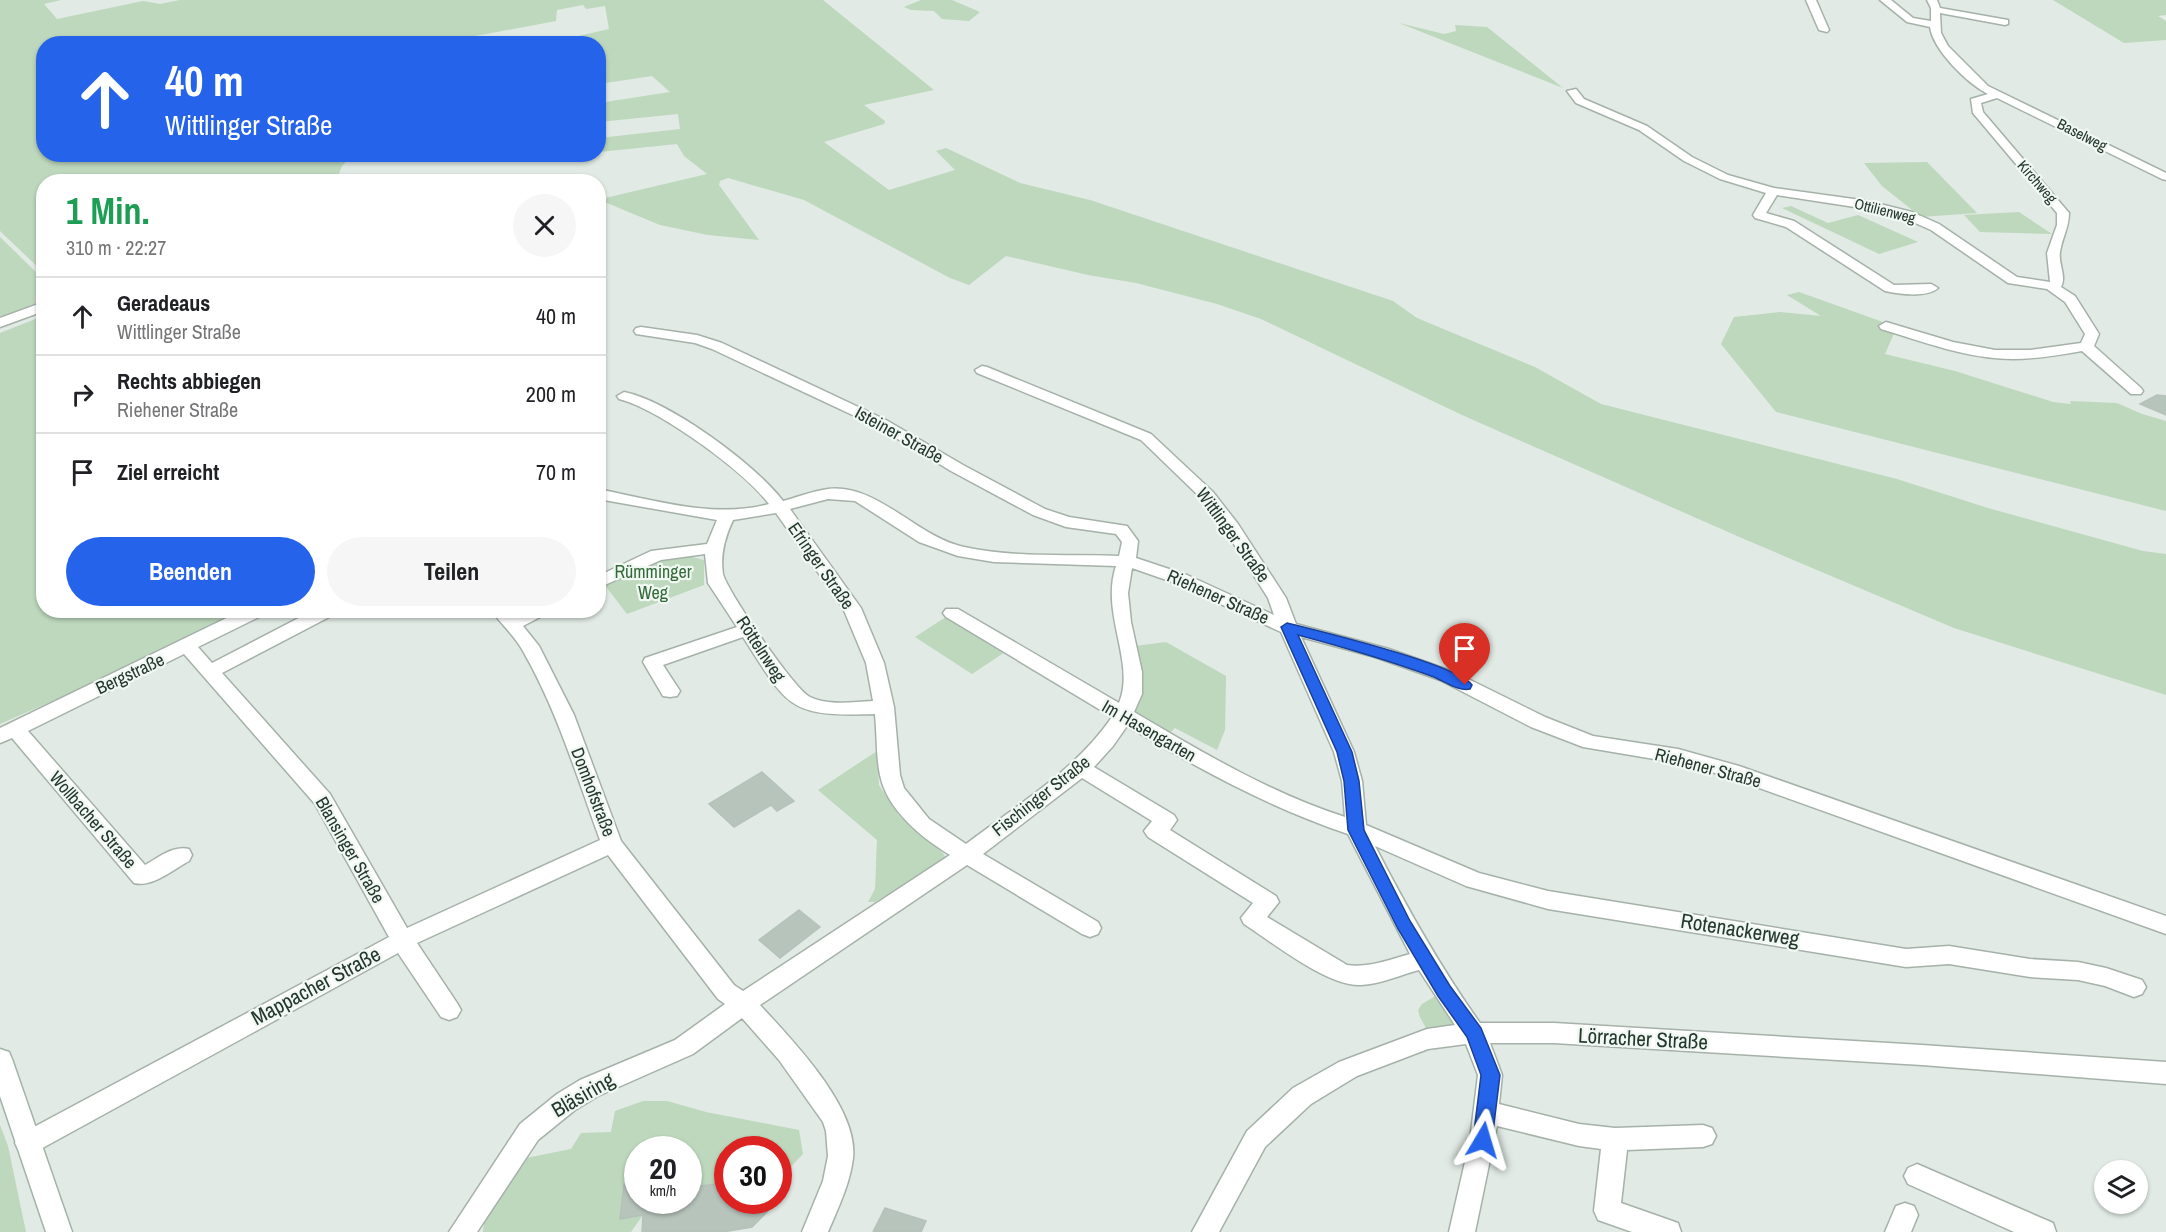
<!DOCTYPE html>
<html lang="de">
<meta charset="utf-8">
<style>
:root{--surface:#fff;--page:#f6f6f6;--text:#202124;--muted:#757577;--line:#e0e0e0;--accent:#2563eb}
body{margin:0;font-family:"Archivo Narrow",sans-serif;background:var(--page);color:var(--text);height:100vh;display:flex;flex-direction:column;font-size:22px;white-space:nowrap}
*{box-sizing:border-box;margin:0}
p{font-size:20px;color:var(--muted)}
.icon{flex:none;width:33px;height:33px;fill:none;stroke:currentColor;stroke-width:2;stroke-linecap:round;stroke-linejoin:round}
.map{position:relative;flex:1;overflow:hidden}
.sheet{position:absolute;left:36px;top:174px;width:570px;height:444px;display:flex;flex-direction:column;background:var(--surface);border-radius:24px;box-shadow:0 2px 4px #0004}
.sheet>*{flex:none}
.hud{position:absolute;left:36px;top:36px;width:570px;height:126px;border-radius:24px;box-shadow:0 2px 4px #0004;background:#2563eb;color:#fff;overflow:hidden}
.controls{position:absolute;left:2094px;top:1160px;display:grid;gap:12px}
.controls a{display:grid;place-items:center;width:54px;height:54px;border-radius:50%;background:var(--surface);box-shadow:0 2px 4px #0004;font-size:30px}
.speed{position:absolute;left:624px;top:1136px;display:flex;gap:12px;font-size:30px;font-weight:700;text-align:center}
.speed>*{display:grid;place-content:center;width:78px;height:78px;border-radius:50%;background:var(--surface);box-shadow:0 2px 4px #0004;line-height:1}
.speed small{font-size:15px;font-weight:400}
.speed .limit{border:9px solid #d22;background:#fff;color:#111}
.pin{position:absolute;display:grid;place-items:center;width:51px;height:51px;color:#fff;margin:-62px -26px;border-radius:50% 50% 50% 0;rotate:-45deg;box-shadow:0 0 6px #0007}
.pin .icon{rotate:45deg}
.me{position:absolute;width:66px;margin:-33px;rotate:7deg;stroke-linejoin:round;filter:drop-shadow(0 0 4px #0008)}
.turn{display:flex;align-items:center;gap:21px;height:126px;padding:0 30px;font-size:27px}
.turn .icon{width:78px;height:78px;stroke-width:2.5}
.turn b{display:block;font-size:42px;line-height:51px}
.round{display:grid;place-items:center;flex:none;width:63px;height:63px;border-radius:32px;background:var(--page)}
.summary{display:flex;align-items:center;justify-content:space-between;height:102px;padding:0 30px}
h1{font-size:36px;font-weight:800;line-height:45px;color:#1e9e55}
.primary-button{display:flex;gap:12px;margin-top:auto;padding:12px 30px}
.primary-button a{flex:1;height:69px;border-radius:36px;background:var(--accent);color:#fff;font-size:24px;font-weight:800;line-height:69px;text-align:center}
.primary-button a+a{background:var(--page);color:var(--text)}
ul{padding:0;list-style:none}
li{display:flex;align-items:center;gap:18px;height:78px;padding:0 30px;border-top:2px solid var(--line)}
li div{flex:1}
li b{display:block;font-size:22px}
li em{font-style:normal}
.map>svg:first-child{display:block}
</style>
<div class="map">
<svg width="2166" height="1232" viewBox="0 0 2166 1232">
<rect width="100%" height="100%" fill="#e1eae4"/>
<g fill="#bdd8bd">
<path d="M0,0H61L44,4L57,19L143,1L160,4L180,0H823L934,90L864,105L885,121L884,124L824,142L889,190L955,170L936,151L946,148L1020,183L1090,200L1393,301L1417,318L1535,367L1601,404L1897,479L1988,508L2143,551L2166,554V695L1954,628L1744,539L1462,415L1261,319L1217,304L1136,283L1088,275L1006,256L969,285L950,278L804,200L728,178L720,181L719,185L759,240L708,235L660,225L607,203L601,199L707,174L684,156L677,144L599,152V138L680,129L678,114L599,122V103L670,92L652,76L599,84L598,44L548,43L609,29L605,6L586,9L583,5L557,10L556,21L454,40V43L44,44V154L352,155L342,166L336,181L44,182L43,272L0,231Z"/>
<path d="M921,0H952L980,12L969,21L942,19L934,11L911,10L904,7Z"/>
<path d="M2053,0H2166V15L2158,16L2166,21V40L2124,43Z"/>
<path d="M1399,23L1444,34L1456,31L1455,25L1487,27L1563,88Z"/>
<path d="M1927,162L1977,213L1921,217L1882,186L1864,163Z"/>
<path d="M1791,206L1828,223L1858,215L1918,242L1879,254L1782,208Z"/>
<path d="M2019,212L2052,234L1980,232L1964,215Z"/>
<path d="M0,237L44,280L43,306L0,323Z"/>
<path d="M1799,292L1897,327L1885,354L1955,371L2053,402L2071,404L2070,401L2117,403L2142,414L2166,421V511L1776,412L1721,344L1734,317L1780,312L1821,316L1787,295Z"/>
<path d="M43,316L44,610L243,611L177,646L0,724V333Z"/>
<path d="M684,555L704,560V585L627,614L604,584L651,560Z"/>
<path d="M952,613L1011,648L972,674L915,637Z"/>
<path d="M1166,642L1226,676L1225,730L1217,750L1175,728L1163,739L1123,716L1127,647Z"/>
<path d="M877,751L879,785L900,817L943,853L945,857L943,861L875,902H868L875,889L877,840L818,790Z"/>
<path d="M1444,991L1474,1033L1432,1039L1420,1017L1418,1010L1422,1004Z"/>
<path d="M643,1101H667L706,1112L799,1130L803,1154L779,1179L778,1149H728L727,1182L689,1188L688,1149H638L637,1182L624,1184L620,1219L643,1215L631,1232H483L485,1210L526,1158L571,1149L581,1133L611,1132L615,1111Z"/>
<path d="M0,1125L8,1146L26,1232H0Z"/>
</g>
<g fill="#b7c4bc" stroke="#b4c2b9" stroke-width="1.5">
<path d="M2157,395L2166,396V415L2140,404Z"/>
<path d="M762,772L794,801L777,811L771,805L734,827L709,804Z"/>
<path d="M799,910L820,927L780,958L759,940Z"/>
<path d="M638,1182V1200H688V1188L728,1182V1200H768V1211L752,1227L723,1232H642L643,1215L620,1219L624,1184Z"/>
<path d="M885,1208L926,1221L921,1232H873Z"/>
</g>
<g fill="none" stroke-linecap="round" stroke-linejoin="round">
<defs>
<g id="street">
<path d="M1806,0H1816L1829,30L1827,32L1819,30Z"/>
<path d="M1880,0H1891L1913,18L1931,21V8L1927,0H1937L1940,8L2008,20V24L2005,25L1940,13L1941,33L1948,46L1988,86L2166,173V180L2162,179L1997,98L1981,103L1983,112L2069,213C2069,228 2062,238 2060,252C2058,264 2067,276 2061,287L2075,296L2099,334L2094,346L2141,388L2143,391L2141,394H2131L2082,351C2059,355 2036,359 2013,359C1968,359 1924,342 1881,329L1879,326L1886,322L1953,342L1995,350H2030L2081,343L2085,334L2065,302L2047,289L2008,283L1931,230L1904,218L1868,209L1777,195L1766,213L1794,221L1894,285L1931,284L1938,288C1927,298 1899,294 1885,291L1786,227L1755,218L1753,215L1766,193L1720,179L1684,161L1639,130L1576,103L1567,91L1576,89L1584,99L1647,126L1692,157L1728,175L1774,188L1868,201L1912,212L1939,224L2017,277L2050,282L2047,253L2057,225V213L1973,113L1971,99L1988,94C1968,84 1933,50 1930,27L1907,22Z"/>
<path d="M44,302V311L0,327V318Z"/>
<path d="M641,327L697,335L722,343L886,420L963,465L1045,509L1069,517L1127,526L1138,541L1136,558L1187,575L1274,615L1268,598L1225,530L1201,498L1141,440L977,373L975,370L982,366L987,367L1151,434L1213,492L1238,524L1286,598L1296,624L1389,649L1454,672L1545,717L1593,736L1678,749L1739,766L2166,916V934L1726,776L1678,763L1583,747L1531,727L1440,680L1375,657L1301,637L1354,752L1362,781L1366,825L1479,873L1548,891L1906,949L1949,946L2030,959L2078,962L2106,968L2142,980L2146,987L2142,994L2134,997L2105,986L2078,980L2030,977L1949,964L1906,967L1548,909L1466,886L1375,846C1407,908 1440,967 1480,1023H1554L1922,1045L2166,1062V1084L1922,1065L1554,1043H1490L1502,1075L1499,1104L1579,1124L1615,1128L1703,1125L1712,1128L1716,1136L1712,1144L1703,1147L1627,1150L1621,1203L1678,1223L1681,1232H1632L1598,1220L1594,1211L1601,1149L1579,1146L1497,1126L1475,1232H1449L1470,1140L1478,1075L1466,1044L1428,1049L1357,1076L1311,1104L1265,1147L1219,1232H1192L1247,1131L1293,1088L1339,1062L1427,1029L1455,1025L1419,970C1400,975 1381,984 1361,985C1328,987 1272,942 1244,924L1241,918L1253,903L1148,837L1144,831L1152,821L1082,778L983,854L1098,922L1101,928L1098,934L1090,937L1082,934L967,865L760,1005C792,1040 859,1108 853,1158C850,1184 838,1208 828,1232H802L823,1181L828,1156L826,1131L823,1122L779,1060L742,1018L693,1054L598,1096L575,1110L538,1140L477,1232H449L520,1124L557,1094L580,1080L675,1040L725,1004L718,999L608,855L417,943L457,1003L461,1010L457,1017L449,1020L441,1017L398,953L37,1151L28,1154L19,1151L15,1143L19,1135L389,937L315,804L184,654L28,731L145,865C158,858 173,845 189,849L192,855L189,861C174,869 152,888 134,883L12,738L0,743V728L243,610H268L265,614L198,647L212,663L314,610H338L335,614L222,673L330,794L407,928L600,840C577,777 557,710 523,651C515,636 501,624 491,610H510L514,616L525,610H549L546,614L523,626L539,646L574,715L621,841L734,985L743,991L950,855C922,838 887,810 880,775C876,756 877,734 875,714C788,717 788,707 743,637L663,665L680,691L677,696L670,697L663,696L643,662L645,658L737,627L708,583L705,554L661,560L598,588V576L651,551L707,544L717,520L598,499V489C654,500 713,519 769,504C744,471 659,409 619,399L617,396L624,392C669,401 755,464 783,501C798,497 813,491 828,489C877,483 917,537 964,547C1014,558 1068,554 1119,556L1122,542L1116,534L1066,527L1033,515L951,471L876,426L712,349L695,343L636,334L634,331L636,328ZM828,499L855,501L919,542L958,556L994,562L1116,566C1100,614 1136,662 1119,703L958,609H946L943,613L946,617L1112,717C1075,771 1017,805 966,844L929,819L904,788L900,775L894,707L884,663L861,608L790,509ZM776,513L843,608L866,663L873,701C852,702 829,706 810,697C794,689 727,591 723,574C720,555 725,537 733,520ZM1132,568L1175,583L1281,632L1334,752L1342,781L1345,817C1270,793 1202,752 1134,712L1142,694V672L1131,622L1128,593ZM1127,726C1199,769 1268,807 1348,834L1410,954C1388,960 1369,968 1347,965L1267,917L1279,902L1276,896L1170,830L1177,820L1174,815L1094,767L1113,746Z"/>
<path d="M1917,1164L2053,1223L2056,1232H2014L1908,1184L1904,1176L1908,1168Z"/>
<path d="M1905,1203L1914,1206L1918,1215L1911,1232H1885L1896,1206Z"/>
</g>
<path id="secondary" d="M0,1049L9,1052L12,1059L72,1232H46L0,1096Z"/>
</defs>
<use href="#street" stroke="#a5b1a9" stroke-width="3"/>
<use href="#secondary" stroke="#a2b4a8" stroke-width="3"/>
<use href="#street" fill="#fff" fill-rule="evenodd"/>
<use href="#secondary" fill="#fff" fill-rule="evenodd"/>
</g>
<path fill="#2563eb" stroke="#184099" stroke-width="1.5" d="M1287,623C1319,631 1457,664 1472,685L1470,689C1458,692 1443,680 1431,676C1387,660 1343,647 1298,635L1352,752L1359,781L1364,830L1410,921L1450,986L1481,1028L1500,1075L1492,1140L1489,1146L1483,1149L1476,1146L1473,1140L1481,1075L1467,1037L1438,996L1398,929L1348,830L1344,781L1337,752L1281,627Z"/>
<g text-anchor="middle" stroke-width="4.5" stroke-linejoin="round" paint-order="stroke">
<g font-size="15" fill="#24382d" stroke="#f1f7f2">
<text transform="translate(2082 135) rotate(27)" y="5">Baselweg</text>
<text transform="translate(2037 182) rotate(49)" y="5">Kirchweg</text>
<text transform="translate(1885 211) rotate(14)" y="5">Ottilienweg</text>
</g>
<g font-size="18" fill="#24382d" stroke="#f1f7f2">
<text transform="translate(899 435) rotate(29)" y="6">Isteiner Straße</text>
<text transform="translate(1233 535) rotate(54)" y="6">Wittlinger Straße</text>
<text transform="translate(821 566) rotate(55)" y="6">Efringer Straße</text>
<text transform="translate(1218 597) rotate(24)" y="6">Riehener Straße</text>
<text transform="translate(761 649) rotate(57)" y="6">Röttelnweg</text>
<text transform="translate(130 674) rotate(-25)" y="6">Bergstraße</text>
<text transform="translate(1149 731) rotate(30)" y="6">Im Hasengarten</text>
<text transform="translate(1708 768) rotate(15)" y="6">Riehener Straße</text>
<text transform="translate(593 792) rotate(69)" y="6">Domhofstraße</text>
<text transform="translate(1041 796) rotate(-38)" y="6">Fischinger Straße</text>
<text transform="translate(93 820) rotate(49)" y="6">Wollbacher Straße</text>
<text transform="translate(350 850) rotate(60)" y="6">Blansinger Straße</text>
</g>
<g font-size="18" fill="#336a39" stroke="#f1f7f2">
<text x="653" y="578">Rümminger<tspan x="653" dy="21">Weg</tspan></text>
</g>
<g font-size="21" fill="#24382d" stroke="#f1f7f2">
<text transform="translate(1740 930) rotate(9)" y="7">Rotenackerweg</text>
<text transform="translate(316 986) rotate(-28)" y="7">Mappacher Straße</text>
<text transform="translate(1643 1039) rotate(3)" y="7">Lörracher Straße</text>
<text transform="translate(583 1095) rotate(-30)" y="7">Bläsiring</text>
</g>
</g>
</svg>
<div class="controls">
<a><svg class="icon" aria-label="layers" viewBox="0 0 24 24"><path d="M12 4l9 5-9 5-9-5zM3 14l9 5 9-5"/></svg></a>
</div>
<div class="speed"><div>20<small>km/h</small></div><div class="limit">30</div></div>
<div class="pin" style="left:1465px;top:685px;background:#d93025"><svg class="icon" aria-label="arrive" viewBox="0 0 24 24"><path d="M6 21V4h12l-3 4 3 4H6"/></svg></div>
<svg class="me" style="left:1483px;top:1140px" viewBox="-20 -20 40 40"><path d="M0-17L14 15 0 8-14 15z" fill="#2563eb" stroke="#fff" stroke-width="4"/></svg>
<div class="hud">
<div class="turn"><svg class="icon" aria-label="ahead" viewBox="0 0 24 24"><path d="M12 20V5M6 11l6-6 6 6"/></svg><div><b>40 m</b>Wittlinger Straße</div></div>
</div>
<section class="sheet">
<div class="summary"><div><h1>1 Min.</h1><p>310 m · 22:27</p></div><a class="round"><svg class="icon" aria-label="close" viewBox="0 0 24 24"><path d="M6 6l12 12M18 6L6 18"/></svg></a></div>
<ul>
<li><svg class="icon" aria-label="ahead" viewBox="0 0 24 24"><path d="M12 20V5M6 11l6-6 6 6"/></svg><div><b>Geradeaus</b><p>Wittlinger Straße</p></div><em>40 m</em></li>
<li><svg class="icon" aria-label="right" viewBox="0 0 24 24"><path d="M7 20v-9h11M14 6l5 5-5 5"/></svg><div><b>Rechts abbiegen</b><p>Riehener Straße</p></div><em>200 m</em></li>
<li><svg class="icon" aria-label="arrive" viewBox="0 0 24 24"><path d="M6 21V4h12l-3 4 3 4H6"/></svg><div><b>Ziel erreicht</b></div><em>70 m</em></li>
</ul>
<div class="primary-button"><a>Beenden</a><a>Teilen</a></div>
</section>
</div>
